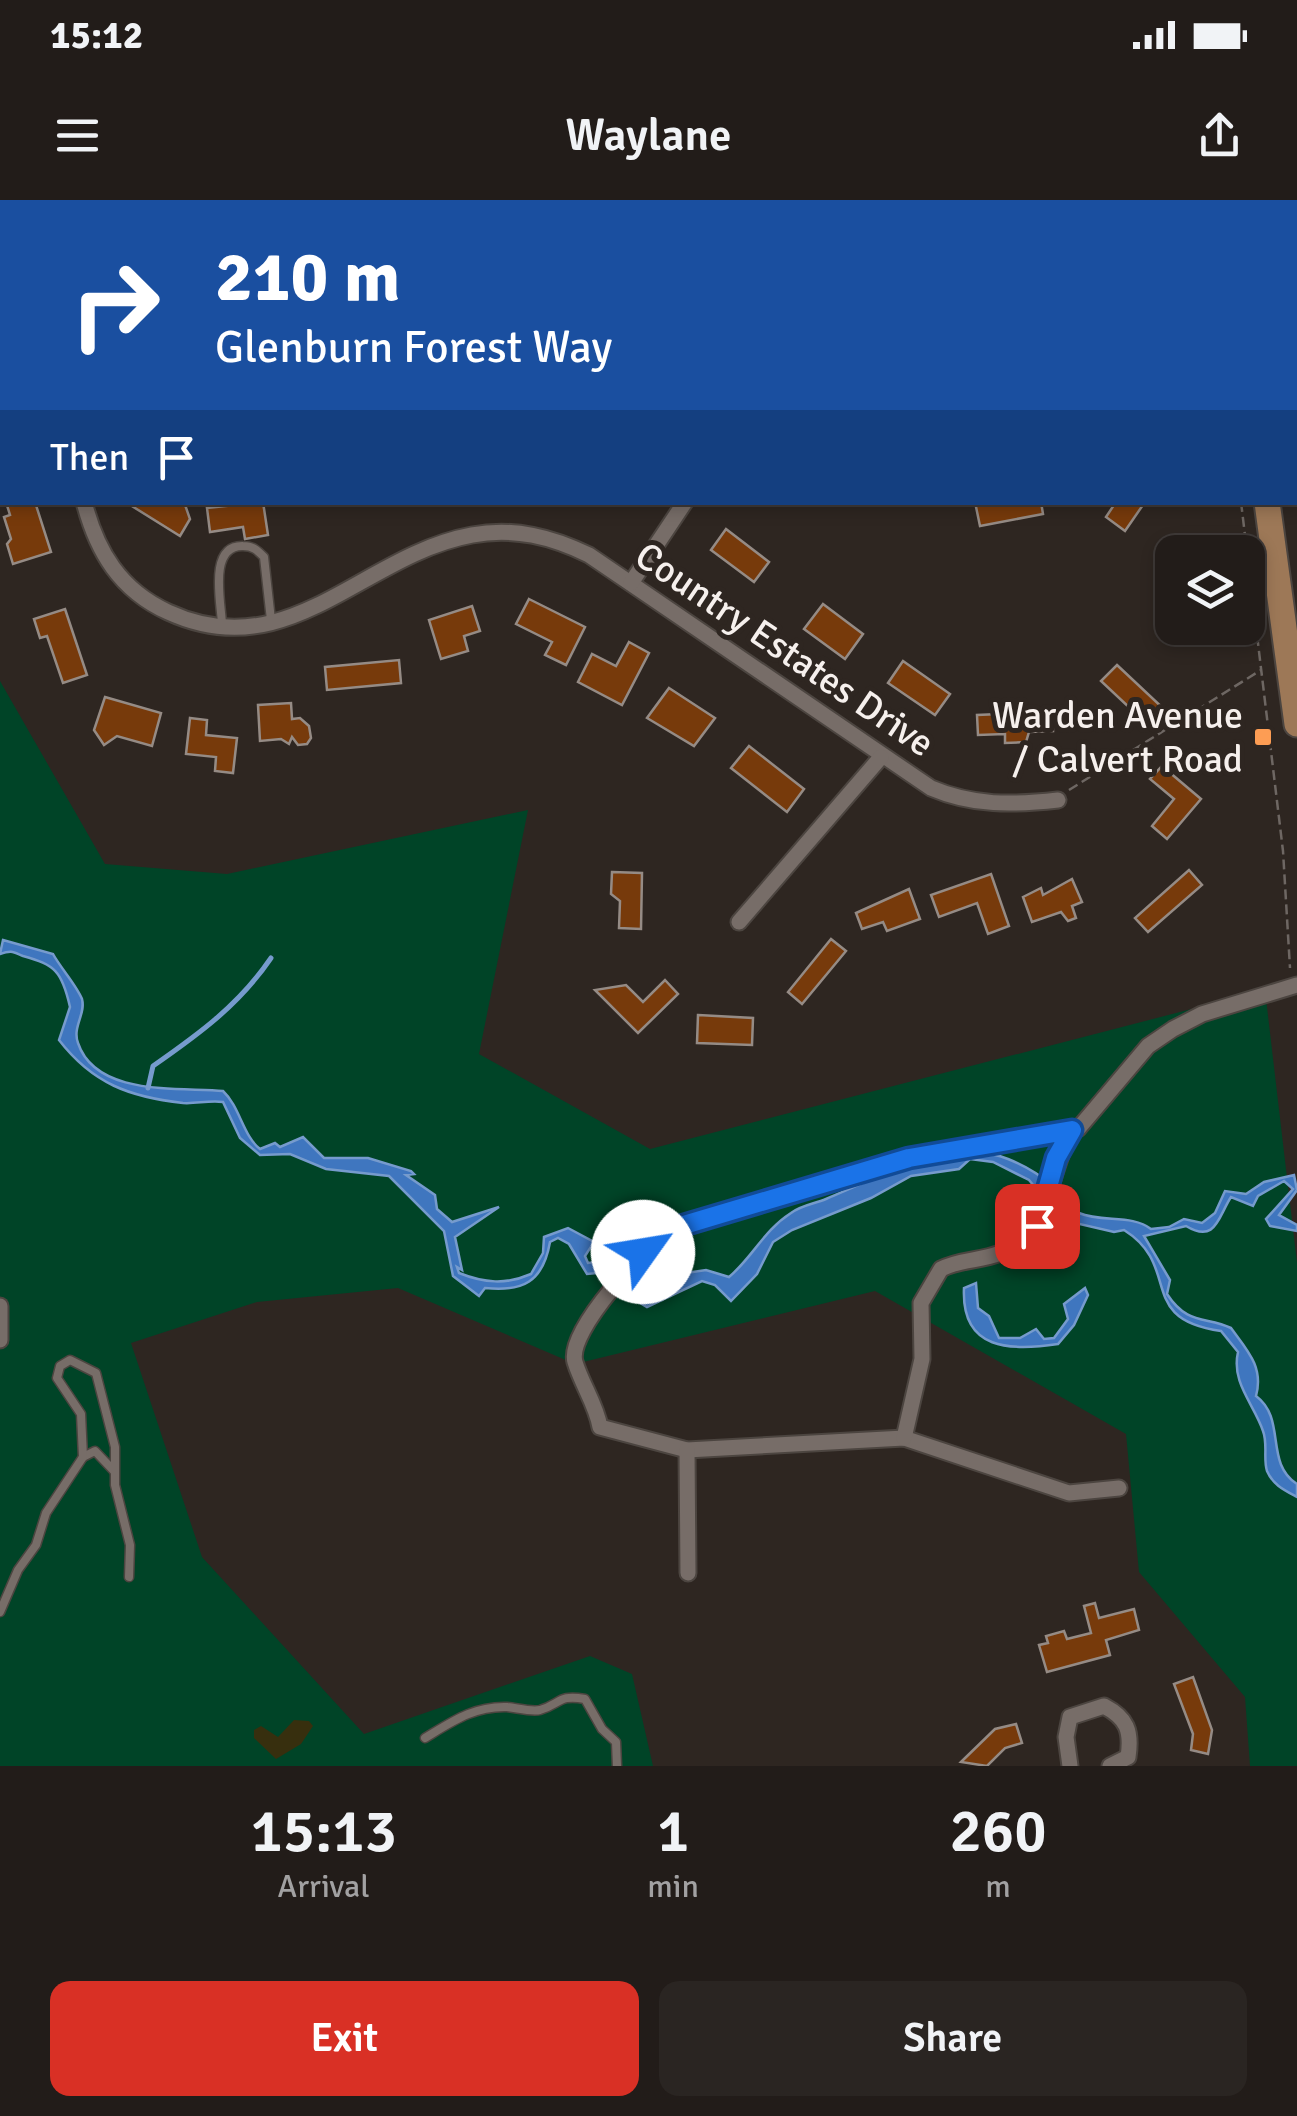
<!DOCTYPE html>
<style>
:root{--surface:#221c19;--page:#2a2522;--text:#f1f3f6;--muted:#a2a1a2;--line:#3f3a38;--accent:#d93025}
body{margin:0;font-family:Signika,sans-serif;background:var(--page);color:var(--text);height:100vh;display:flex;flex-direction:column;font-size:38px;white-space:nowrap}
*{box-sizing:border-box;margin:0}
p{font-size:32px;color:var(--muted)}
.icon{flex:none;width:55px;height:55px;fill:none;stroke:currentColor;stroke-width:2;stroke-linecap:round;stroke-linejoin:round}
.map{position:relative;height:1566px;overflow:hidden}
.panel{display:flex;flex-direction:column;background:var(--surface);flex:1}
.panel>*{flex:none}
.top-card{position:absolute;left:0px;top:0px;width:1298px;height:305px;box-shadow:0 5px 15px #0003,0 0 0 2px var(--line);background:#1a4fa0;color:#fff;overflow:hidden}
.fabs{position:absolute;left:1155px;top:335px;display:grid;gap:20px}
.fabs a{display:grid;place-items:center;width:110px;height:110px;border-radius:20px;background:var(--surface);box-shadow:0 5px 15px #0003,0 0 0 2px var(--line);font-size:50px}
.pin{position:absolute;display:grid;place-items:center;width:85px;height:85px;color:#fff;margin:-42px;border-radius:20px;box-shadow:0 5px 15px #0006}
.me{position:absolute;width:110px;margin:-55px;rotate:58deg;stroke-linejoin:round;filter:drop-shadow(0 0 8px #0008)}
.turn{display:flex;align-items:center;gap:35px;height:210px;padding:0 50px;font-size:45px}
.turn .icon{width:130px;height:130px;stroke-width:2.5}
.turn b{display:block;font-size:70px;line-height:85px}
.then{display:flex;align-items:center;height:95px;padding:0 50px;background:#0003;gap:20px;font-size:38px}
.eta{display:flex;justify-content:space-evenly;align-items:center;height:170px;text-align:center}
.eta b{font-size:60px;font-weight:600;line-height:70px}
.cta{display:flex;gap:20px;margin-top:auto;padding:20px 50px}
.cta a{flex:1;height:115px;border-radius:20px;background:var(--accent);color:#fff;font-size:40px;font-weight:600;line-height:115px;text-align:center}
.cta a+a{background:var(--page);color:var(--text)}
.status{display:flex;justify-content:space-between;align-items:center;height:70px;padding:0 50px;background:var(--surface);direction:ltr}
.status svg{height:28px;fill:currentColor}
header{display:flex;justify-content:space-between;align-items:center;height:130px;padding:0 50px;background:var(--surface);font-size:45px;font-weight:600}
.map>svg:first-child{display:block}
</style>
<div class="status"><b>15:12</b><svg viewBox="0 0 49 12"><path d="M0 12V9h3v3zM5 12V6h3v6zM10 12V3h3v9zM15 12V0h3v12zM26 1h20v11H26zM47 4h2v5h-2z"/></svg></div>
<header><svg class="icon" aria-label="menu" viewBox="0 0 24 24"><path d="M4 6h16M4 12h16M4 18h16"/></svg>Waylane<svg class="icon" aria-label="share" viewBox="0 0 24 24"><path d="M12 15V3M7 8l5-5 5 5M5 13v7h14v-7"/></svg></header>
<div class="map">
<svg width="1297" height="1566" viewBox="0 0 1297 1566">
<rect width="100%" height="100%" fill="#2e2621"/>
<path fill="#004427" d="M0,481L105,664L227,674L528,610L479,854L650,949L1265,790L1297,1063V1566H1250L1245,1497L1139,1372L1126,1234L875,1091L575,1164L398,1088L257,1102L131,1143L202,1357L364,1534L590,1456L632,1474L653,1566H0Z"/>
<path fill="#372f0e" d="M294,1520L309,1521L313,1526L301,1544L276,1559L254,1538V1530L261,1526L278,1537Z"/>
<g fill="#3f76bf" stroke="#769bcd" stroke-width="2.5">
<path d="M3,740L53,754C60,767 77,786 82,799C86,814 72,827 78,843C96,897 180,887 223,891C240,907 243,936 260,949L275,943L280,947L303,937L324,958H368L411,971L414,974L406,975L435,995L437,1009L452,1022L499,1007L455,1037L462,1070L457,1067L459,1073C484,1083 506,1085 531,1074L543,1053L544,1037L568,1028L594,1042L585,1056L588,1063L623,1059L652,1086L679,1074L706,1070L729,1077C753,1057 763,1031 791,1013C802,1005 814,1004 826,999C874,979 955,937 1008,959C1023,965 1040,975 1053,986C1063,994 1066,1008 1079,1013C1102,1023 1132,1014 1151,1029L1169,1027L1184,1019L1202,1023L1215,1013L1225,991L1246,994L1264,982L1294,975L1297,990L1279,1015L1297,1025V1031L1270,1026L1266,1019L1293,989L1284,981L1258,996L1253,1006L1231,997C1218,1017 1216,1044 1186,1026L1144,1036L1170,1080L1167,1094C1188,1126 1206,1116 1231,1128C1247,1150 1264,1167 1256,1196C1287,1219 1264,1263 1297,1284V1297C1284,1290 1273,1285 1267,1271C1263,1259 1268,1244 1263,1231C1254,1204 1231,1183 1238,1152L1221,1131C1135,1119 1183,1067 1124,1030L1114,1032L1062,1020L1029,980L993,962L970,959L959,969L911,976L871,998L792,1030L773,1042L757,1074L731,1101L715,1085L702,1081L647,1107L632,1098L619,1071L587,1074L569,1044L558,1038L550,1042C543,1082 523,1092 485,1088L479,1096L453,1076L444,1031L389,976L326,969L290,954L260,955L240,938L223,902C209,900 196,904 183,903C130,897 93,884 59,840L70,807C62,771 55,765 23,756C13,752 12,750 0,754Z"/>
<path d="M976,1083L978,1108L989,1116L999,1138H1020L1036,1129L1044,1139L1054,1138L1068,1119L1064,1104L1085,1088L1088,1095L1074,1125L1058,1144C1011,1151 961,1151 964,1088Z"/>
</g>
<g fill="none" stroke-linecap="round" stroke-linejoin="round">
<path stroke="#769bcd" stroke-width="5" d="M148,888L153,866C199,834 239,805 271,758"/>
</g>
<g fill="#773a0b" stroke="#958b85" stroke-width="2.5">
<path d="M6,302H35L51,352L13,364L7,344L11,339L4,317L10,315Z"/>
<path d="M184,302L190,319L180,336L127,303Z"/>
<path d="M263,302L268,335L245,339L243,327L210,332L207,308Z"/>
<path d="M975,302H1041L1043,314L980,326Z"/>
<path d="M1116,302H1145L1125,331L1106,317Z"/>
<path d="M726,329L769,362L754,382L711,350Z"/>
<path d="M529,399L585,427L566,465L545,455L552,442L516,424Z"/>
<path d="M823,404L863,434L845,459L804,429Z"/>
<path d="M472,406L480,431L464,436L468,451L441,459L429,420Z"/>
<path d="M65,409L87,475L63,483L47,436L40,438L34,419Z"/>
<path d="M629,442L649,453L622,505L578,482L592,454L616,466Z"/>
<path d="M399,460L401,483L327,490L325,467Z"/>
<path d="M903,461L950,494L935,515L888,483Z"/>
<path d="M1117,465L1166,511L1150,527L1101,481Z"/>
<path d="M669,488L715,518L694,546L647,518Z"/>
<path d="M105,497L161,513L152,546L117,536L104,545L94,530Z"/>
<path d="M291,503L292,519L300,518L309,526L311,538L307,544L298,545L292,537L289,544L281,539L260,541L258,505Z"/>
<path d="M1052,512L1053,531L1029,532L1026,542L1005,543V534L978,535L977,515Z"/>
<path d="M190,518L207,520L206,535L237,538L233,573L215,571L216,557L186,554Z"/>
<path d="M749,546L804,589L787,612L731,568Z"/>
<path d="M1162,566L1201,599L1167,639L1152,626L1174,599L1150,579Z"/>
<path d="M1189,670L1202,685L1148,732L1135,718Z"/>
<path d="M612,672L642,673L641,729L619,728L620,701L611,694Z"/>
<path d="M991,674L1009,726L988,734L977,703L939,717L931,695Z"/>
<path d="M1072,679L1082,702L1072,706L1076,718L1068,721L1061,712L1032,722L1023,697L1041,688L1043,695Z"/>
<path d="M909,689L920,719L887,731L883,722L862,729L856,713Z"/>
<path d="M831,739L846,751L802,804L788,792Z"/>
<path d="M665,780L678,794L638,833L595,790L626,785L643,802Z"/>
<path d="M698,815L753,818L752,845L697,843Z"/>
<path d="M1095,1403L1099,1418L1134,1409L1139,1430L1106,1440L1110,1455L1047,1472L1039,1445L1048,1443L1046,1436L1064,1431L1067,1439L1091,1433L1084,1406Z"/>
<path d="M1193,1477L1212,1530L1208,1554L1191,1550L1193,1534L1174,1484Z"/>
<path d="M1016,1524L1022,1543L1005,1548L987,1566L961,1562L995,1529Z"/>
</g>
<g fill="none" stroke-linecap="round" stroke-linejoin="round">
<defs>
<g id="lane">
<path d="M222,424C221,402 208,345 243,346C253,346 257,350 264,357L271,420"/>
<path d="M83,1257L95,1251L114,1271"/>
<path d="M0,1412L18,1370L36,1345L46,1313L83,1257L81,1214L57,1178L60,1166L70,1160L96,1173L115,1247V1285L130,1345L129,1377"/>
<path d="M425,1538C453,1521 474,1506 507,1507C517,1508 531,1512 540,1510C561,1504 558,1494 585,1499L602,1529L616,1542L617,1566"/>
</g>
<g id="street">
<path d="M84,302C97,352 120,390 168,412C289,468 362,355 472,335C514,327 552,337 589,355L931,588C973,606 1013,605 1058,600"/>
<path d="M631,383L685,302"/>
<path d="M739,722L881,557"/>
<path d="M1072,930L909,958L674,1029C648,1044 566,1131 575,1162C582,1185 596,1204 600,1227L687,1250L904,1238L1069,1293L1119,1288"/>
<path d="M0,1106V1140"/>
<path d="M904,1238L922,1159L921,1103L941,1069C960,1059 981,1061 1000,1053C1051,1032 1048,973 1072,930L1078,929L1148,846L1173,829L1202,814L1297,785"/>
<path d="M687,1250L688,1373"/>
<path d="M1070,1566L1066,1537L1070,1517L1104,1506C1127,1518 1132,1531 1128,1557L1110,1566"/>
</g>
<g id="secondary">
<path d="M9,0L10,2"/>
<path d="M696,2L706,0"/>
<path d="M0,155L2,154"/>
<path d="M0,181H2"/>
</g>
<g id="primary">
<path d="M1227,0L1229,2"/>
<path d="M1267,302L1297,524"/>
</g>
</defs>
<use href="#lane" stroke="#4c4540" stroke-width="11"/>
<use href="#street" stroke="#4c4540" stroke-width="19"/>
<use href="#secondary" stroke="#4c4540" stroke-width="26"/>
<use href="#primary" stroke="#4c4540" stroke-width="29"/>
<g stroke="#6e6763" stroke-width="2.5" stroke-dasharray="10 5" stroke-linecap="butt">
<path d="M1204,0V2"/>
<path d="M1241,302L1283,651L1290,768"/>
<path d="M1069,590L1261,470"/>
</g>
<use href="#lane" stroke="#776d68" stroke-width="8"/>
<use href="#street" stroke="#776d68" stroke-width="15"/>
<use href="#secondary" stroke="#776d68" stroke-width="22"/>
<use href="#primary" stroke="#9d7857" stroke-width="25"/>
</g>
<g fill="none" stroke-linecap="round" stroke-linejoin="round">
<defs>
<path id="route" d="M643,1052L674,1028L909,958L1072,930L1056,958L1037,1026"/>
</defs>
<use href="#route" stroke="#114b97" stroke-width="25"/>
<use href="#route" stroke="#1a73e8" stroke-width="18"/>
</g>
<rect fill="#fd9d54" stroke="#2e2621" stroke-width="4" x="1253" y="527" width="20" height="20" rx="5"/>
<g text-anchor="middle" stroke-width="10" stroke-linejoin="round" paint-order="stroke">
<g font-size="38" fill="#f6f0ed" stroke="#2e2621">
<text transform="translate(785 449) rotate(34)" y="13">Country Estates Drive</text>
</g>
<g font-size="38" fill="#f6f0ed" stroke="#2e2621" text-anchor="end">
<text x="1243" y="528">Warden Avenue<tspan x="1243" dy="44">/ Calvert Road</tspan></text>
</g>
</g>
</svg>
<div class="fabs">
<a><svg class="icon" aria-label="layers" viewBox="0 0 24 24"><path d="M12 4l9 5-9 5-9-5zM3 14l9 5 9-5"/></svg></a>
</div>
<div class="pin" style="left:1037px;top:1026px;background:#d93025"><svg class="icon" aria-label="arrive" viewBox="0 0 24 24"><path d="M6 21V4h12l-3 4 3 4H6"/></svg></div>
<svg class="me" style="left:643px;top:1052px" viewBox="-20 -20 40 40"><circle r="19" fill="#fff"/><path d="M0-13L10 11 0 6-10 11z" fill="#1a73e8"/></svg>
<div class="top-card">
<div class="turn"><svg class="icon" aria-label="right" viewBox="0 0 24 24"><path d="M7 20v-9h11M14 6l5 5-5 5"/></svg><div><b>210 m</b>Glenburn Forest Way</div></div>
<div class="then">Then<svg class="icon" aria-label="arrive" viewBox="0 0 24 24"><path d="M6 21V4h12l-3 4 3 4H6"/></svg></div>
</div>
</div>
<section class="panel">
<div class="eta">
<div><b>15:13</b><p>Arrival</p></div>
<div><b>1</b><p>min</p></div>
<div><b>260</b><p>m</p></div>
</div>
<div class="cta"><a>Exit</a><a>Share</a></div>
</section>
